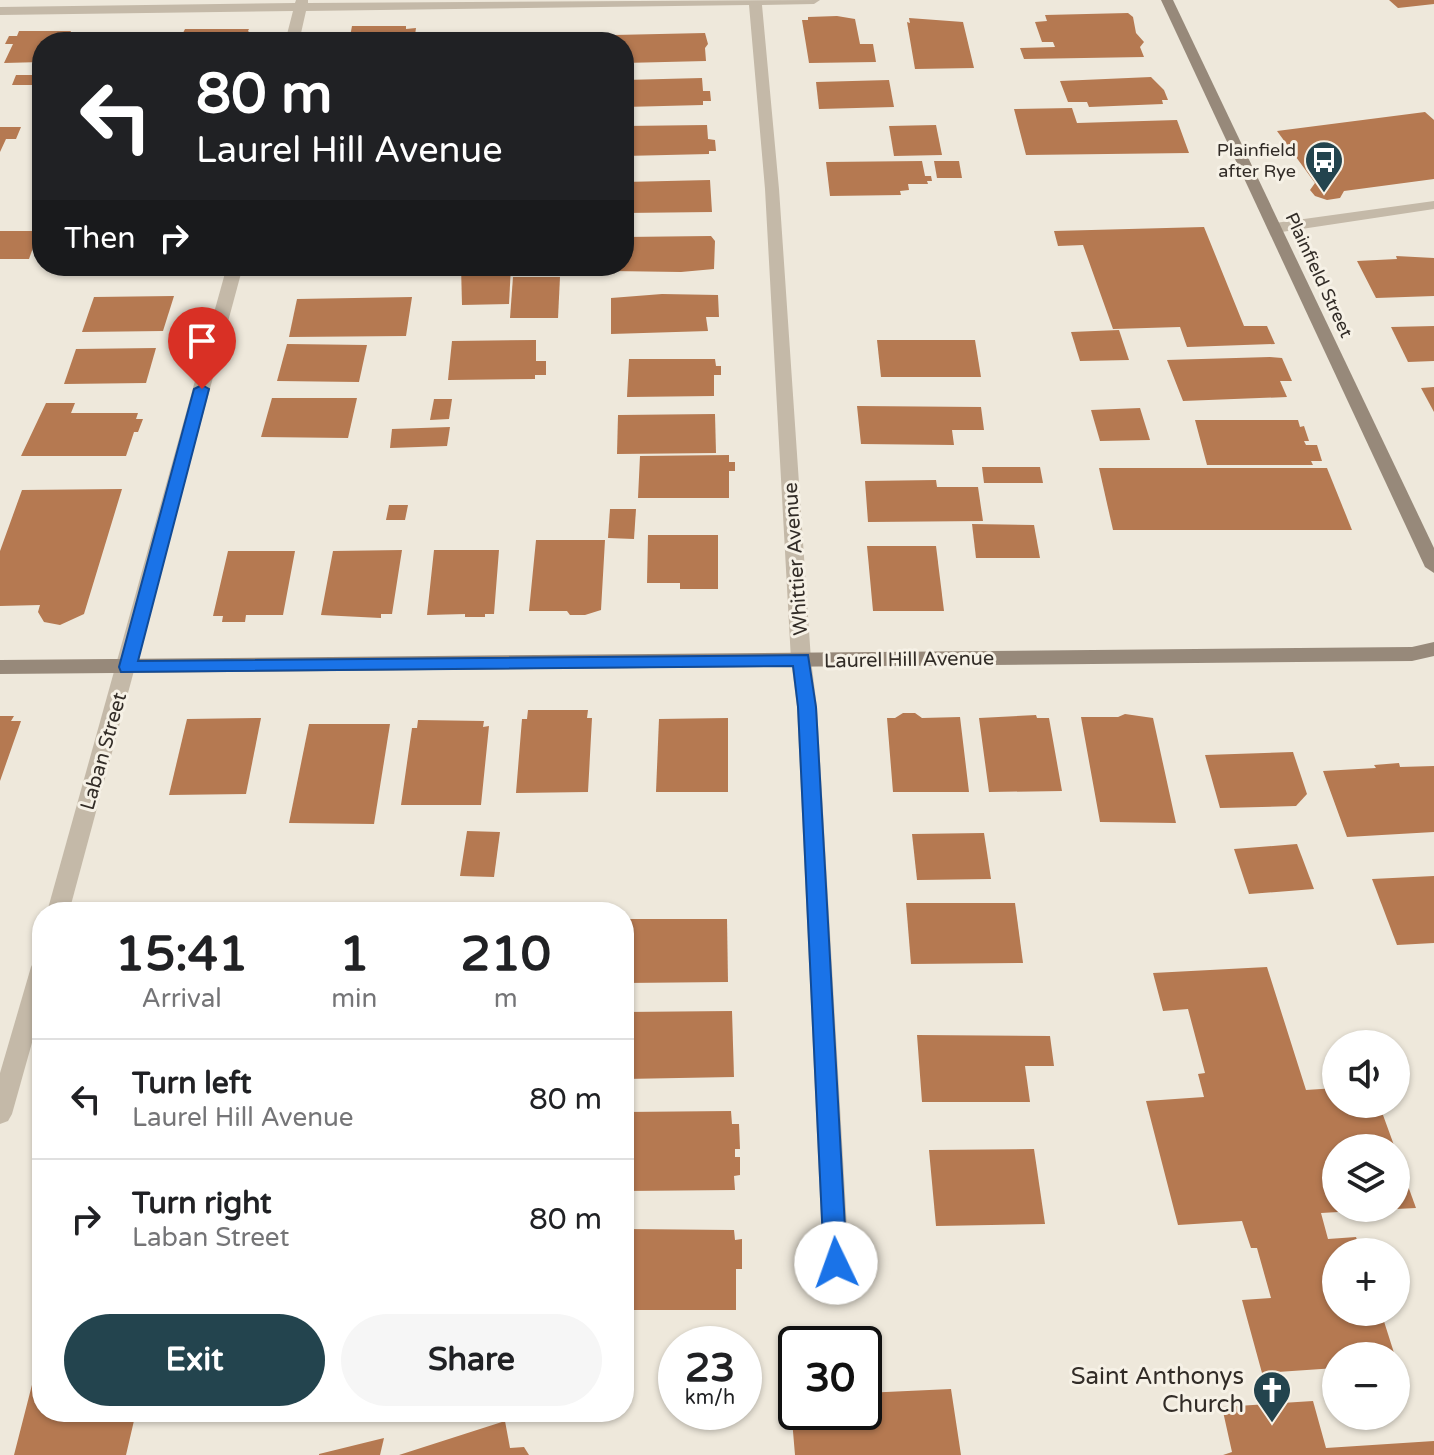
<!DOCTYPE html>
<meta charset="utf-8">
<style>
:root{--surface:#fff;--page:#f6f6f6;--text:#202124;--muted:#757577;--line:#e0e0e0;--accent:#23444e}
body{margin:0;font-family:"Varela Round",sans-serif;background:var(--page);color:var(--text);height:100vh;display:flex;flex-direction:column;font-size:30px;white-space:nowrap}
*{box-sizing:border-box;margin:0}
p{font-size:26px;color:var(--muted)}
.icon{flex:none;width:44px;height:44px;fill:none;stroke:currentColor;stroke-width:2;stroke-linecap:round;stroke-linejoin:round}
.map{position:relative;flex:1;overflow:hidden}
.details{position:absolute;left:32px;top:902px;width:602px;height:520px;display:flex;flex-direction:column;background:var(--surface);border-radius:32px;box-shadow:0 2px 6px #0004}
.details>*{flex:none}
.guide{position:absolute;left:32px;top:32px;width:602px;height:244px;border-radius:32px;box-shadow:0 2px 6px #0004;background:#202124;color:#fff;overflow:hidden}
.fabs{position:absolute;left:1322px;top:1030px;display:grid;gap:16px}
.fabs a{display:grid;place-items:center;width:88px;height:88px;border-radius:50%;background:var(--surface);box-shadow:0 2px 6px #0004;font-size:40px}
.speed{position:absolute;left:658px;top:1326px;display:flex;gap:16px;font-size:40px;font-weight:700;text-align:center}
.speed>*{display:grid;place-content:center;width:104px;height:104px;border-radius:50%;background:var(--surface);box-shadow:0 2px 6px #0004;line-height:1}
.speed small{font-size:20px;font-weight:400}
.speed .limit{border:4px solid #111;border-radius:12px;background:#fff;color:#111}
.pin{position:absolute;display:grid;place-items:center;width:68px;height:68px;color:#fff;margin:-82px -34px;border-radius:50% 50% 50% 0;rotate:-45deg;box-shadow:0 0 8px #0007}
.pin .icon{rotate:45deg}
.me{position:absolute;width:88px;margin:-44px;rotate:357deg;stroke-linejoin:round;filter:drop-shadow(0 0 6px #0008)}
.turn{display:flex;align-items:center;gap:28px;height:168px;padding:0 32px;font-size:36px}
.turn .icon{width:104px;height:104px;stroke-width:2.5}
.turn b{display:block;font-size:56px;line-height:68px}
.then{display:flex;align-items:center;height:76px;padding:0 32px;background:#0003;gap:16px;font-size:30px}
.eta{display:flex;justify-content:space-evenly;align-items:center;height:136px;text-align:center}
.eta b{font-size:48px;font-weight:800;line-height:56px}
.cta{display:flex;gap:16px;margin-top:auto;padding:16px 32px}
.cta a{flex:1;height:92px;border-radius:48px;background:var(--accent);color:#fff;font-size:32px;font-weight:800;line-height:92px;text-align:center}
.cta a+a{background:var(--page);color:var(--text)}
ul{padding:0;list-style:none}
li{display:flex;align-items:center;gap:24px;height:120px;padding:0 32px;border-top:2px solid var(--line)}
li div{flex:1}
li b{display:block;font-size:30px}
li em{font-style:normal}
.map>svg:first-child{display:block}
</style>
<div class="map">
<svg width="1434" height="1455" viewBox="0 0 1434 1455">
<rect width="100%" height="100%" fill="#eee8db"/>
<g fill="#b57951">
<path d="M1389,0H1434V4L1398,8Z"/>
<path d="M1128,13L1133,17L1136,33L1144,42L1140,47L1144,57L1024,59L1020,48L1055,47L1053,42H1042L1035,22L1047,21L1045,15Z"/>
<path d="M837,16L855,19L860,44H873L876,62L809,63L802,20H808V17Z"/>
<path d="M909,18L963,22L974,68L915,69L907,22L910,23Z"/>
<path d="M352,26H406V29L416,28L414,42H349Z"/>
<path d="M185,29H249L248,31L251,34L246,42H157L162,33H183Z"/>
<path d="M19,31H71L66,42H42V62L4,63L13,44H5L9,36H17Z"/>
<path d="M705,33L708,44L705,48L706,61L624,63V42H614V35Z"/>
<path d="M16,75H38L34,85H12Z"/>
<path d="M1151,77L1164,90L1168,100H1162L1163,104L1089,107L1087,102H1068L1060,81Z"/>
<path d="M702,78L703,91H710L711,101H703V105L624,107V80Z"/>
<path d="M889,80L894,107L819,109L816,82Z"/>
<path d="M1072,108L1077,123L1177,120L1189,153L1026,155L1014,109Z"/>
<path d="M1425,112L1434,120V179L1344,191L1340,198L1327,200L1315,196L1310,190L1315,183L1277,131Z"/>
<path d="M707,125L708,139L715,140L716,151H709V154L624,156V126Z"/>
<path d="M936,125L942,155L894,156L889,126Z"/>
<path d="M0,127H21L16,139H6L0,152Z"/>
<path d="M922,161L925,176H931L932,181H927L928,184H908L909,190L900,191L901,195L830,196L826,162Z"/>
<path d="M934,161H959L962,178H937Z"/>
<path d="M710,180L712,212L624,213V182Z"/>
<path d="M1204,227L1244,326H1267L1275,344L1187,347L1180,327L1113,329L1083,245L1058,246L1054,231Z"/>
<path d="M0,231H39L29,259H0Z"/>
<path d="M711,236L715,241L714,269L681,272L611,271V266H624V237Z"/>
<path d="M1396,256L1434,258V296L1376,298L1357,261L1397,259Z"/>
<path d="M299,266H376V269L298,270Z"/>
<path d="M461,266H511L509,304L462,305Z"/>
<path d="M513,277H560L558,318H510Z"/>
<path d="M662,294L718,295L719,317H706L708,331L611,334V298Z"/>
<path d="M174,296L163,331L82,332L94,297Z"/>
<path d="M412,297L406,336L289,337L297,299Z"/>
<path d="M1434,326V361L1408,362L1391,327Z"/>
<path d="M1119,330L1129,360L1080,361L1071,332Z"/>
<path d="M536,340V361H546V375H535V379L448,380L452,341Z"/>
<path d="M877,340H975L981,377H881Z"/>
<path d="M287,344L367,345L359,382L277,381Z"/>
<path d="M156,348L146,383L64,384L76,349Z"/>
<path d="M1270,357L1282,358L1292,381H1280L1287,397L1183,401L1167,360Z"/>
<path d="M629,359H715L716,366H721V375H714V396L627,397Z"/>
<path d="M1434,387V412L1421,388Z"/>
<path d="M272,398H357L348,438L261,437Z"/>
<path d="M434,399H452L449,419L430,420Z"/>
<path d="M46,403H75L71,413H138L136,419H143L138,432H134L126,456H21Z"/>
<path d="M857,406L981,407L984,430H952L954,445L861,444Z"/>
<path d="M1140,408L1150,440L1100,441L1091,410Z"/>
<path d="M715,414L716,453L617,454L618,415Z"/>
<path d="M1195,420H1298L1300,427L1304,426L1309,441H1304L1306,445H1317L1322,461H1311L1313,465H1207Z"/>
<path d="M450,427L447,446L390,448L392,429Z"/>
<path d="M729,455V462H735V471H729V498H638L640,456Z"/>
<path d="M982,467H1040L1043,483H984Z"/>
<path d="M1099,468H1327L1352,530H1113Z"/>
<path d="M936,480L937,487H978L983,521L868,522L865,481Z"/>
<path d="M122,489L84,614L60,625L44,622L38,612L40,605L0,606V551L22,490Z"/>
<path d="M389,505H408L405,520H386Z"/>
<path d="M610,509H636L634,539L608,538Z"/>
<path d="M972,524L1034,525L1040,558H976Z"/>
<path d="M648,535H718V589H680V583H647Z"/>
<path d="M536,540H605L601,610L585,615H570L567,611H529Z"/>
<path d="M867,546H936L944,611H873Z"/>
<path d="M402,550L392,614H381V618L321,615L333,551Z"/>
<path d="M434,550H499L494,614H485V617H465V614L427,615Z"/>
<path d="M228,551H295L283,615H246L245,622H222L223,616H213Z"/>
<path d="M528,710H588L587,718H592L588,792L516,793L522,719H527Z"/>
<path d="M903,713H915L922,718L960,717L969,792H893L887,718H895Z"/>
<path d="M1125,714L1153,718L1176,823L1100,822L1081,717H1118Z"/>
<path d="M1036,715L1037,718H1049L1062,791L989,792L979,718Z"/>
<path d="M0,716H14L11,721H21L0,781Z"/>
<path d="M261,718L246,794L169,795L187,719Z"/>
<path d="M728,718V792H656L659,719Z"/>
<path d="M418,720L484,721L483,727L489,726L481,805H401L412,728H417Z"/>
<path d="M309,724H390L374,824L289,823Z"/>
<path d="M1293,752L1307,794L1296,806L1220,808L1205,755Z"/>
<path d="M1399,763L1400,767L1434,766V832L1347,837L1323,771L1376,768L1374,765Z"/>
<path d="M467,831L500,832L494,877L460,876Z"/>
<path d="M984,833L991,879L917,880L912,834Z"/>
<path d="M1297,844L1314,889L1249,894L1234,849Z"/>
<path d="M1434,876V943L1397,945L1372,879Z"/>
<path d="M906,903H1015L1023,963L911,964Z"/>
<path d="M624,919H727L728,982L624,983Z"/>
<path d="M1267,967L1306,1090L1336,1088V1104H1379L1395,1148H1336V1208H1373V1210L1321,1213L1328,1239L1356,1237L1361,1252H1336V1312H1381L1395,1356H1336V1368L1262,1373L1242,1300L1271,1298L1257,1248H1251L1242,1221L1178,1225L1146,1101L1204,1097L1198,1074L1205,1073L1188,1009L1163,1011L1153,973Z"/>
<path d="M732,1011L734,1077L624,1079V1012Z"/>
<path d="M917,1035L1050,1036L1054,1066H1025L1030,1102H922Z"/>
<path d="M731,1111L732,1124H739L740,1149H735V1157H740V1175L734,1176L735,1190L624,1191V1112Z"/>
<path d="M1034,1149L1045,1224L936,1226L929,1150Z"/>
<path d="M1396,1153L1416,1208L1396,1209Z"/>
<path d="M624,1229L734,1230L735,1240L742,1239V1269H736V1310H624Z"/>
<path d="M34,1377H42V1412H136L126,1455H14Z"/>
<path d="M951,1389L961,1455H795L790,1396H796V1412H864V1393Z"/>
<path d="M1313,1401L1326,1448L1434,1441V1455H1223L1232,1452L1222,1407Z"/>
<path d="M505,1421L510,1448L524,1447L529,1455H399Z"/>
<path d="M384,1438L380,1455H319V1454Z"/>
</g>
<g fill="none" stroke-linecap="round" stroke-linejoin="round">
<g fill="#c4b9a8" fill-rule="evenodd">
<path d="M296,0H308V3L820,0L814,4L762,5L779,189L811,660L817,707L849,1263L845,1271L836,1274L827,1271L823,1263L797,707L791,660L765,189L749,5L306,11L299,42H285L293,11L0,15V7L295,3Z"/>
<path d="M1434,201V209L1275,233L1267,228L1275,223Z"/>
<path d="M227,266H243L69,912H47Z"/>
<path d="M42,958V1007L12,1114L8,1121L0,1124V1073L31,967L34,961Z"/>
</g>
<g fill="#97897a" fill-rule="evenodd">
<path d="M1161,0H1173L1434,548V573L1425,567Z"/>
<path d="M1434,642V656L1412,661L0,674V660L1412,647Z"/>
</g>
</g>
<path fill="#1a73e8" stroke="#114b97" stroke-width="2" d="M202,385L209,389L138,661L808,655L816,707L847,1263L844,1270L836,1273L827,1270L824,1263L798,707L793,666L121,672L119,667L194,389Z"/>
<defs>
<symbol id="bus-pin" viewBox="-11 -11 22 30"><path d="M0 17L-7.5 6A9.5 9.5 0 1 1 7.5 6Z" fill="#23444e" stroke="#f6f1e6"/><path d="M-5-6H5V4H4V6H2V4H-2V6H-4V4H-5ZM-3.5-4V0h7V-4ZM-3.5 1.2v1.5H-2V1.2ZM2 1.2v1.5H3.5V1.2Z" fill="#fff"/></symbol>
<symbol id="church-pin" viewBox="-11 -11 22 30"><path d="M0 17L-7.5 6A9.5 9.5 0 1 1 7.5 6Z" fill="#23444e" stroke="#f6f1e6"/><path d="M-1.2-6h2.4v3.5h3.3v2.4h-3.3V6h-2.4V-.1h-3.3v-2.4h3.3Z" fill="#fff"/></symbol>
</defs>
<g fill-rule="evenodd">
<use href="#bus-pin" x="1302" y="138" width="44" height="60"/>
<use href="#church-pin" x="1250" y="1368" width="44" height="60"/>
</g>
<g text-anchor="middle" stroke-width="6" stroke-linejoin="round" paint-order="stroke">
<g font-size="18" fill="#322c27" stroke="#f6f1e6" text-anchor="end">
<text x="1296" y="156">Plainfield<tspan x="1296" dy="21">after Rye</tspan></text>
</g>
<g font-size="18" fill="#322c27" stroke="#f6f1e6">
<text transform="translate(1319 275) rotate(65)" y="6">Plainfield Street</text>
</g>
<g font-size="20" fill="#322c27" stroke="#f6f1e6">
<text transform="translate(795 559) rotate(-94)" y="7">Whittier Avenue</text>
<text transform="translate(909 659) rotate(-1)" y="7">Laurel Hill Avenue</text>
<text transform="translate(103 751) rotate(-74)" y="7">Laban Street</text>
</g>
<g font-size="24" fill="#322c27" stroke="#f6f1e6" text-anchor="end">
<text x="1244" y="1384">Saint Anthonys<tspan x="1244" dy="28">Church</tspan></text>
</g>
</g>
</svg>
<div class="fabs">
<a><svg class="icon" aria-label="sound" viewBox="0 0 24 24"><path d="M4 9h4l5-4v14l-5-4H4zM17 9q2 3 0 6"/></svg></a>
<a><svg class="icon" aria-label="layers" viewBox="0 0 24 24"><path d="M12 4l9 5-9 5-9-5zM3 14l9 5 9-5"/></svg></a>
<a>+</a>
<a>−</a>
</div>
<div class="speed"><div>23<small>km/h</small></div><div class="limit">30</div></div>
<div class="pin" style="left:202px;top:389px;background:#d93025"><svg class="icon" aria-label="arrive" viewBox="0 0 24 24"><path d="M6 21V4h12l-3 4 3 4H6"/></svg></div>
<svg class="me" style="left:836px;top:1263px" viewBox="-20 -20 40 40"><circle r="19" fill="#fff"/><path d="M0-13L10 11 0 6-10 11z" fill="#1a73e8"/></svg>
<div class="guide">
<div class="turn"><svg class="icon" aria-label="left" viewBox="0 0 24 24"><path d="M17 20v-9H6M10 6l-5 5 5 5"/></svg><div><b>80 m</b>Laurel Hill Avenue</div></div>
<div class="then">Then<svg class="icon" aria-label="right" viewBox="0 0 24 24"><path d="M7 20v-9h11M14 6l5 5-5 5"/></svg></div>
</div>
<section class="details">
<div class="eta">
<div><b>15:41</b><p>Arrival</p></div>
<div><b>1</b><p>min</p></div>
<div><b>210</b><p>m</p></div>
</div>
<ul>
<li><svg class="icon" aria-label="left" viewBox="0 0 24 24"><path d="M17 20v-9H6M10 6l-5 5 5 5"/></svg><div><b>Turn left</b><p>Laurel Hill Avenue</p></div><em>80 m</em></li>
<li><svg class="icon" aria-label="right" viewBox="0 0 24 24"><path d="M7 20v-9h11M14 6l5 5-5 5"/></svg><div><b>Turn right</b><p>Laban Street</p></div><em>80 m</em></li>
</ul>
<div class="cta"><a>Exit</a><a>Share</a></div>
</section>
</div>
